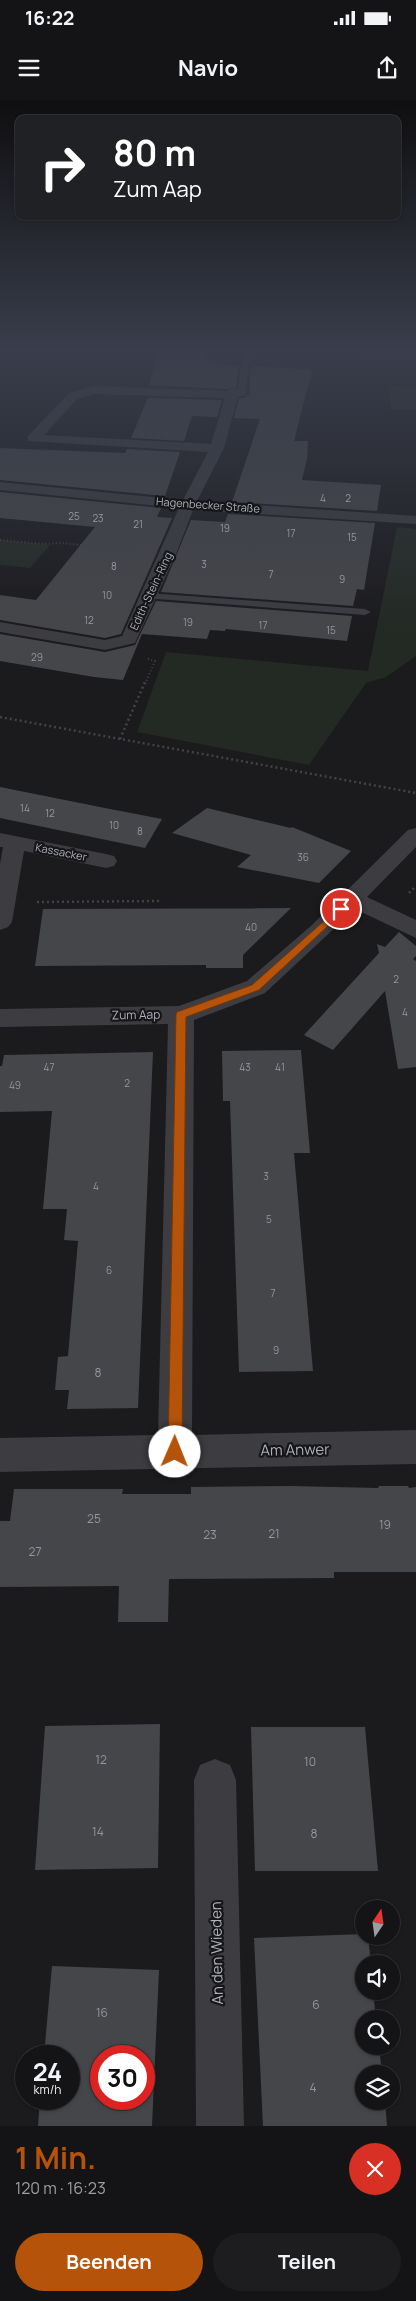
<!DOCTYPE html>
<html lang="de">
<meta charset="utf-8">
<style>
:root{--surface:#141416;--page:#1d1d1f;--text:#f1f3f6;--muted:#9d9ea1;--line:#333335;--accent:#b45309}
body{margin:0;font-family:Manrope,sans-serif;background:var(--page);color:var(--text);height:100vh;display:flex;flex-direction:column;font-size:19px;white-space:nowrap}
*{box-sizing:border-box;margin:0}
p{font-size:16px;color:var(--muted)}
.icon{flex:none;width:28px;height:28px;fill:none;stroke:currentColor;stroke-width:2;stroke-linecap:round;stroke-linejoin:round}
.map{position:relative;height:2026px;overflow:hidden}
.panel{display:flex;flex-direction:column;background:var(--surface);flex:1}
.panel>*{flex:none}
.banner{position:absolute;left:15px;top:15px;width:386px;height:105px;border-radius:10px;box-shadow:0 1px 4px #0004,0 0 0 1px var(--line);background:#202124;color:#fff;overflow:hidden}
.needle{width:32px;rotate:13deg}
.tools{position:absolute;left:355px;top:1800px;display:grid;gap:10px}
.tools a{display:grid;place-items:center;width:45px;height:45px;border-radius:50%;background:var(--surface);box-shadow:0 1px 4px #0004,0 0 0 1px var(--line);font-size:25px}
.speed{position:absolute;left:15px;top:1945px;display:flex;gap:10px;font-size:25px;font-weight:700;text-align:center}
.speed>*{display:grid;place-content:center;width:65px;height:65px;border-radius:50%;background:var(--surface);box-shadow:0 1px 4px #0004,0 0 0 1px var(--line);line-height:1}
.speed small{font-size:12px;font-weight:400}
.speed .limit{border:8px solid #d22;background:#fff;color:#111}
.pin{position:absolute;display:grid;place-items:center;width:42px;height:42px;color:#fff;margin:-21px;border:2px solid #fff;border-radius:50%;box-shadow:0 1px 5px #0007}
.me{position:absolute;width:55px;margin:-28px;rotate:1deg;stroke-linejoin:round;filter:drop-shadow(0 0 4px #0008)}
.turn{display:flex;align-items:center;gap:18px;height:105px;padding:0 15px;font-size:22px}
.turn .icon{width:65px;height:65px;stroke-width:2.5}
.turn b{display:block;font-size:35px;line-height:42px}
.round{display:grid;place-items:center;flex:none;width:52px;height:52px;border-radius:26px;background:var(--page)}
.headline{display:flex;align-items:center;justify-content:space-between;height:85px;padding:0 15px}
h1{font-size:30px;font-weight:700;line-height:38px;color:var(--accent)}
.cta{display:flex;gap:10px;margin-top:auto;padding:10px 15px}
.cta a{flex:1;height:58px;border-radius:30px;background:var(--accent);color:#fff;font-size:20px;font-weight:700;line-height:58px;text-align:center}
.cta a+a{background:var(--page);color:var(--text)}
.status{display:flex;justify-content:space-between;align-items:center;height:35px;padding:0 25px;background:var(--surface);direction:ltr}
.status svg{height:14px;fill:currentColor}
header{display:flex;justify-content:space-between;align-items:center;height:65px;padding:0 15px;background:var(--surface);font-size:22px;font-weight:700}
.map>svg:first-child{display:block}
</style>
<div class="status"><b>16:22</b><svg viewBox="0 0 49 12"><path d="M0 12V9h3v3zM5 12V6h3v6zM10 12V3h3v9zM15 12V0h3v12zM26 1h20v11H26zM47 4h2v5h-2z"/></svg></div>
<header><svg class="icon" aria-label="menu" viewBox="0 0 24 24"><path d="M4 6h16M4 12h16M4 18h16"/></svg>Navio<svg class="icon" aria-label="share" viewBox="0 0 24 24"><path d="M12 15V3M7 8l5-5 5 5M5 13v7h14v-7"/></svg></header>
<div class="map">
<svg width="416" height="2026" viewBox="0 0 416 2026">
<rect width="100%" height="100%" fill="#1b1a1d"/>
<g fill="#232a24">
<path d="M389,286L416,287V310H391Z"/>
<path d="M397,427L416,429V556L386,577L366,583L309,665L137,632L166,552L368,571Z"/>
<path d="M0,440L50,445L30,468L0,465Z"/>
</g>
<g fill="#454649" fill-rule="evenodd">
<path d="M159,250L205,251V259L210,260L209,263L239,266L236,287L227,289L149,285Z"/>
<path d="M251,266L312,270L294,341H308L307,359L302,380L381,385L377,411L232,402L260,319L234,318L239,298H245L249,294Z"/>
<path d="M148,298L222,300L217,317L192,316L184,341L131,338Z"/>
<path d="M0,348L125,353L127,349L180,352L165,396L0,380Z"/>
<path d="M0,392L161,408L157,417L172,418L121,534L105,538L0,520V495L36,500L95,427L0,418Z"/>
<path d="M228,414L375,423L364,490L357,489L353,506L161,492L191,420L225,422Z"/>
<path d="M156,501L352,516L347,541L226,529L225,531L210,530L207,539L142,534L123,580L94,577L0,561V534L105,552L135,545Z"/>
<path d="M0,687L110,709L162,719L145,748L0,718Z"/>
<path d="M207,708L291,728L292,727L351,751L319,783L237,767L251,755L172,733Z"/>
<path d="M291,808L243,855V868H206V865L35,866L43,809Z"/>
<path d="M399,832L416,846V856L413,859L416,861V967L398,969L385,891L333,950L304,935L379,853L377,844L385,847Z"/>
<path d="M301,950L310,1053H294L313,1271L239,1272L230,1001H223L222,951Z"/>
<path d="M153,952L138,1308L67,1309L69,1290H55L58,1257L68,1256L78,1141L64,1140L67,1109H43L52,1011L0,1012V966H2L4,955Z"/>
<path d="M291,1386L378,1388L379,1386H408L409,1388L416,1387V1472H334V1478L169,1479L168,1522H118L119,1486L0,1487V1421H10L14,1389H123L122,1394H191V1387Z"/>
<path d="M160,1624L158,1768L35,1770L45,1626Z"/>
<path d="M251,1627H365L378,1771H255Z"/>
<path d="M364,1834V1836H368L371,1864H364V1891H373L376,1919H364V1946H379L382,1974H364V2001H385L387,2026H263L254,1838Z"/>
<path d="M52,1866L159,1870L152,2026H38L40,1999H69V1956H44ZM101,1956H144V1999H101Z"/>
</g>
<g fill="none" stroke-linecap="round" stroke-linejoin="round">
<g stroke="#424348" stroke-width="2" stroke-dasharray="1 2.5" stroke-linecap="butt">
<path d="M0,440L45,444L62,443L136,451"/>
<path d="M145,584L155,561L146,558"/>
</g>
<g stroke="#424348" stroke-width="2.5" stroke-dasharray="2 3" stroke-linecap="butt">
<path d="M0,617L416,693"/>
<path d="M120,639L145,582"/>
<path d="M409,793L416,786"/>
<path d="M37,802L160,801"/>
</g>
<g fill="#3c3c41" fill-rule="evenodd">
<path d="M358,254H361V258L250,259L245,293L241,296L237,293L243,255Z"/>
<path d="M148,493L365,509L371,512L365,515L144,498L142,496L144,494Z"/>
</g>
<g fill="#3c3c41" fill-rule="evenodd">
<path d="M358,253H416V259L354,258L352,256L354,254Z"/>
<path d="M93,286L227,291L233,288L245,290L247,293L245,296H238L224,348L197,401L416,416V424L193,410L176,454L135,543L105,550L0,532V522L105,540L122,536L179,408L0,390V382L183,400L208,352L29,341L27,338L29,335L69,293ZM94,294L225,298L211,344L44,335L77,299Z"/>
<path d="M416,728V747L367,797L416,820V838L355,809L265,893L194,920L192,1335L416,1330V1364L0,1372V1338L158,1335L168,924L0,927V909L179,906L247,881L312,825L408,730Z"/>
<path d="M0,733L106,754L114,756L117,761L114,766L106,768L24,751L12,822L8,827L0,830V764L3,747H0Z"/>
<path d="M215,1659L230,1665L236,1680L244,2026H196L194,1680L200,1665Z"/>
</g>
</g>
<linearGradient id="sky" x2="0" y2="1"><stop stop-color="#0f0e10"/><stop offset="0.47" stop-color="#393e4c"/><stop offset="1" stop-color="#393e4c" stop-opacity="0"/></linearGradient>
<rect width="416" height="531" fill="url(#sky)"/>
<path fill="#b45309" stroke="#753606" d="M341,806L344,807V811L259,890L186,917L182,1352L180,1357L175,1359L170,1357L168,1352L176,914L177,912L252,885Z"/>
<g text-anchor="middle" stroke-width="4.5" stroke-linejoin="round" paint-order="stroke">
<g font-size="10" fill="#94969e">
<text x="323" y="402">4</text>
<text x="348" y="402">2</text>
<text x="74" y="420">25</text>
<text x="98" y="422">23</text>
<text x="138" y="428">21</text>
<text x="225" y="432">19</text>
<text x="291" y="437">17</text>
<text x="352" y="441">15</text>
<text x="204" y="468">3</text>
<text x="114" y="470">8</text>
<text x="271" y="478">7</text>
<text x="342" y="483">9</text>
<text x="107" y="499">10</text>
<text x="89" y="524">12</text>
<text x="188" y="526">19</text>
<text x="263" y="529">17</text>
<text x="331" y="534">15</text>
<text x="37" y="561">29</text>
<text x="25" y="712">14</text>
<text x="50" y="717">12</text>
<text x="114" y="729">10</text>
<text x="140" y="735">8</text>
<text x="303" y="761">36</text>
<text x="251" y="831">40</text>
<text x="396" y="883">2</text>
<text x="405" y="916">4</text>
<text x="49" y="971">47</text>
<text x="245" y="971">43</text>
<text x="280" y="971">41</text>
<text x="127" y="987">2</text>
<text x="15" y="989">49</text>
<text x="266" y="1080">3</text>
<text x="96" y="1090">4</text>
<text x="269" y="1123">5</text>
<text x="109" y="1174">6</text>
<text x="273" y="1197">7</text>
<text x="276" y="1254">9</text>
</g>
<g font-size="11" fill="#aeb1bb" stroke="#161518">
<text transform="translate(208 405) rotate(4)" y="4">Hagenbecker Straße</text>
<text transform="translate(151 491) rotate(-65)" y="4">Edith-Stein-Ring</text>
<text transform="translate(61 752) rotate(11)" y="4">Kassacker</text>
</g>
<g font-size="12" fill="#aeb1bb" stroke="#161518">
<text transform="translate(136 915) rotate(-1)" y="4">Zum Aap</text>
</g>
<g font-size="12" fill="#94969e">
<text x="98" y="1277">8</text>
<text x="94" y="1423">25</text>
<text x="385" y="1429">19</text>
<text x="274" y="1438">21</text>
<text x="210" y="1439">23</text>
<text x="35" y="1456">27</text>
<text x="101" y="1664">12</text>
<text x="310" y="1666">10</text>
<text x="98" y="1736">14</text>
<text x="314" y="1738">8</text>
<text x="316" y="1909">6</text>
<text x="102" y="1917">16</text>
<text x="313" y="1992">4</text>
</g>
<g font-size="15" fill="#aeb1bb" stroke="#161518">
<text transform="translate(295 1350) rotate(-1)" y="5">Am Anwer</text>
<text transform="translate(217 1853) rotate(-91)" y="5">An den Wieden</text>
</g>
</g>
</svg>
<div class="tools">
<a><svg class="needle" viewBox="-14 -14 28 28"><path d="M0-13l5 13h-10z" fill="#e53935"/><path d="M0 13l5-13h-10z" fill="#9d9ea1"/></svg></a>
<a><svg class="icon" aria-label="sound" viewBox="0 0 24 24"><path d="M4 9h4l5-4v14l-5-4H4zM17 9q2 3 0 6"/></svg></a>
<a><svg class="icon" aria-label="search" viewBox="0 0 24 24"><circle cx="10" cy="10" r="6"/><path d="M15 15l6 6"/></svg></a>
<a><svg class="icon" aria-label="layers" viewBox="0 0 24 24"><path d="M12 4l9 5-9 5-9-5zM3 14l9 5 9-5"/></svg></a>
</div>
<div class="speed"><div>24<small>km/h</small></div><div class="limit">30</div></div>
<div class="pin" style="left:341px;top:809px;background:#d93025"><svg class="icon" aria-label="arrive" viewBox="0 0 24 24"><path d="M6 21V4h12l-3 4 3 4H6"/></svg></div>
<svg class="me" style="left:175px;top:1352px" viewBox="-20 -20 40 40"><circle r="19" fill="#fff"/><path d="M0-13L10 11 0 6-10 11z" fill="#b45309"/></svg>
<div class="banner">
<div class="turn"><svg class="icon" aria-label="right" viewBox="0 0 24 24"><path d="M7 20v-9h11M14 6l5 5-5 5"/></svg><div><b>80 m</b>Zum Aap</div></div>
</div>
</div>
<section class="panel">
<div class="headline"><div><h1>1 Min.</h1><p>120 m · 16:23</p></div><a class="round" style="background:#d93025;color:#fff"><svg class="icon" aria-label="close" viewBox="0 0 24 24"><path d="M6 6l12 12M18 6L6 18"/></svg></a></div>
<div class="cta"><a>Beenden</a><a>Teilen</a></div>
</section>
